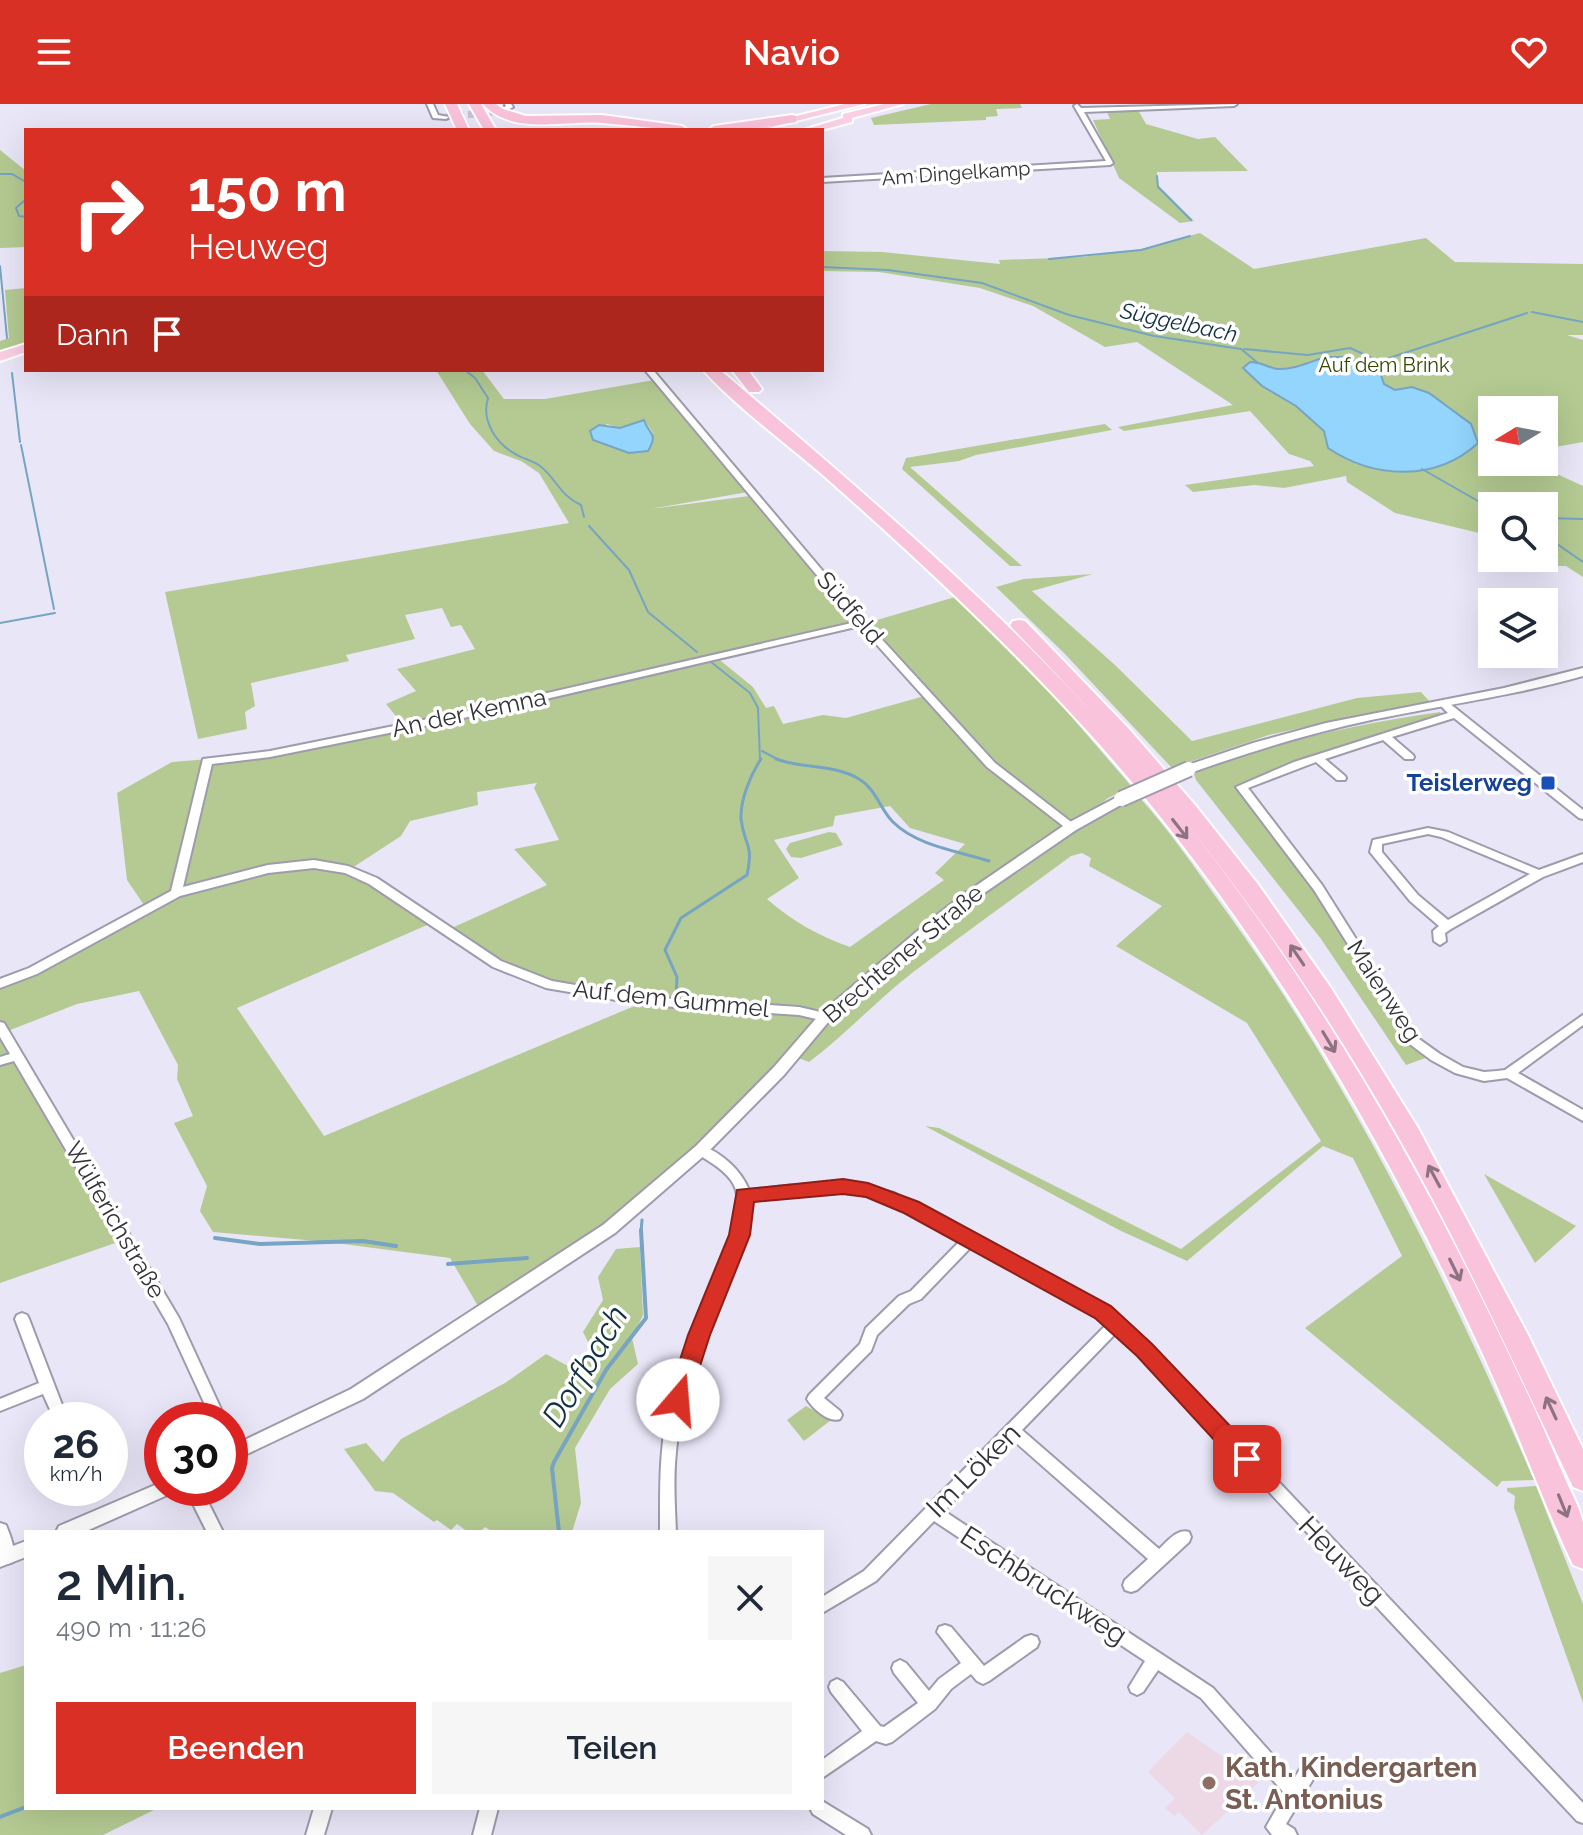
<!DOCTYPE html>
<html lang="de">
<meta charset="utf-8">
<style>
:root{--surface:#fff;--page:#f6f6f7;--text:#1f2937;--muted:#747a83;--accent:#d93025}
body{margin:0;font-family:Raleway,sans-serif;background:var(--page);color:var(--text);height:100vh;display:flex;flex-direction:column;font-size:30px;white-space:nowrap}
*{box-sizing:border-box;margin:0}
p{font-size:26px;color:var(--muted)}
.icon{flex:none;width:44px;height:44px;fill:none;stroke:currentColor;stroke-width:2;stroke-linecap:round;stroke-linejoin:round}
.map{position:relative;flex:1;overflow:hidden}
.sheet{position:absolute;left:24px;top:1426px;width:800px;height:280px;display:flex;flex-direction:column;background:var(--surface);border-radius:0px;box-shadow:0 8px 32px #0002}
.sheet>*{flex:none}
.top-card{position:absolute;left:24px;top:24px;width:800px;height:244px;border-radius:0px;box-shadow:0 8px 32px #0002;background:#d93025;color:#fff;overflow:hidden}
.needle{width:52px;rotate:260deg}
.buttons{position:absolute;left:1478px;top:292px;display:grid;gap:16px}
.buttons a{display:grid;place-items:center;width:80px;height:80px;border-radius:0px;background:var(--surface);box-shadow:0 8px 32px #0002;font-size:40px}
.speed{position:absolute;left:24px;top:1298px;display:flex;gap:16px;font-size:40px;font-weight:700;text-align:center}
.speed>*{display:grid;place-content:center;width:104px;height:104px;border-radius:50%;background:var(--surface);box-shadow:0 8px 32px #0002;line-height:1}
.speed small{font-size:20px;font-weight:400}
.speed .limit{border:12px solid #d22;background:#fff;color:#111}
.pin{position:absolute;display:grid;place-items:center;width:68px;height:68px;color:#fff;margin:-34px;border-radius:16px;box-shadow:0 4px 12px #0006}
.me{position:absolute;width:88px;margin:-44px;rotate:18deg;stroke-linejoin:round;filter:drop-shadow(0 0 6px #0008)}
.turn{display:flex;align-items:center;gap:28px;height:168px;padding:0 32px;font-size:36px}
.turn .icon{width:104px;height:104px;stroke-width:2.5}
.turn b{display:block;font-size:56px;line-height:68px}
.then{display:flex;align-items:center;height:76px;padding:0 32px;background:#0003;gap:16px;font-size:30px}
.round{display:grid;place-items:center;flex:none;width:84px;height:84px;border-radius:0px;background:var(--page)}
.headline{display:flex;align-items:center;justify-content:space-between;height:136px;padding:0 32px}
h1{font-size:48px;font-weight:600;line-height:60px}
.action{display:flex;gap:16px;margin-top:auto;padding:16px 32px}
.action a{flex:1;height:92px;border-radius:0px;background:var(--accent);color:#fff;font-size:32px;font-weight:600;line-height:92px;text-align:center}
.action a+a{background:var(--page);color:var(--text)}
header{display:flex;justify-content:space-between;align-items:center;height:104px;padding:0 32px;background:var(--accent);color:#fff;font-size:36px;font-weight:600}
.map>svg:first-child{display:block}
</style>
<header><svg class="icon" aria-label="menu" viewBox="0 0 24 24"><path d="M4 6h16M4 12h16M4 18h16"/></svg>Navio<svg class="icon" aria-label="heart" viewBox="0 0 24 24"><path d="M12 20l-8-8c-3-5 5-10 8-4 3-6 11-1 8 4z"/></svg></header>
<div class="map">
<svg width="1583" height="1731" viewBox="0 0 1583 1731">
<rect width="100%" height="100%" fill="#e9e6f8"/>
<path fill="#edd8e6" d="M1187,1628L1259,1678L1202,1731L1179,1708L1174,1712L1165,1704L1175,1694L1148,1668Z"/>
<g fill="#b4ca92" fill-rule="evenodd">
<path d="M931,0H1020L1022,4L996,5L998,12L986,13V16L874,21L871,14Z"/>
<path d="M1138,6L1146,20L1198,35L1215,33L1248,67L1157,68V80L1194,117L1180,119L1119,74L1093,16L1110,15L1107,8Z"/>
<path d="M0,46L26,67V143L0,144Z"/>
<path d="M1200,129L1254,165L1426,134L1455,158L1583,160V231H1567L1583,236V338L1544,345V306H1492V358H1531L1583,382V473L1566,462H1544L1531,454H1544V402H1492V432L1395,409L1347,378L1346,372L1284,384L1254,381L1193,388L1185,381L1314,362L1310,357L1289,350L1250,307L1124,327L1118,323L1233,301L1137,238L1105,243L1033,202L980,184L879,168L822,167V147L882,148L1000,160L999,156L1083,153L1142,145Z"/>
<path d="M26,184V239L0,248V237L9,234L5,186Z"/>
<path d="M436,266H482L504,295H545L654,276L748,388L650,405L749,392L860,523H846L716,553L753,583L766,604L774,602L783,620L823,611L846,614L928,591L994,669L1055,712L1005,670L867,519L955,493L1058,597L1132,683L1108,694L1075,721L1140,694C1170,727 1195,764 1221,800C1351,978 1446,1174 1534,1376L1502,1377L1497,1383L1305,1224L1402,1152L1353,1054L1323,1042L1187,1157L1119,1126L925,1022L939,1024L1181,1145L1321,1037L1247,919L1116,842L1162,802L1089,762L1091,754L1082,749L1071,752C1018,791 965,829 912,869C876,897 845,931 809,958L793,952L608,1125L482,1209L450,1154L328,1138L213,1128L200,1107L207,1082L174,1019L193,1012L177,975L178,961L139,887L77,900L0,930V880L146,804L127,776L117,689L172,658L270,650L404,622L386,600L416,587L397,565L475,545L461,521L451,523L442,504L405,511L415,535L346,551L349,557L251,579L255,602L245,608L247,625L198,635L165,488L569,419L539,369L521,357L494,347L470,320ZM644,316L653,329L629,349L593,336L607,320L620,324ZM537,679L534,684L559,736L514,745L547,781L445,827L532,875L644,898L324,1032L237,904L434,818L349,766L401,732L410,717L478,701L477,688ZM890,702L910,724L965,740L935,769L944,776L850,843C819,832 792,817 767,795L799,774L774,736L833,722L835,712Z"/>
<path d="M1105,320L1112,326L976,351L959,357L910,363L1022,462H1010L902,365L906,354Z"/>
<path d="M1093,470L1032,487L1115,561L1192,637L1357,594L1421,588L1432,600L1354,612L1269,631L1172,664L1064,549L996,483L1024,475Z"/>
<path d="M1440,608L1444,614L1241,683L1431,952L1406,961L1321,835L1196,676L1194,670C1273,638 1356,620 1440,608Z"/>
<path d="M829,728L836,729L843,741L801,754L791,753L786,745L790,739Z"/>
<path d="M0,936L118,1138L0,1179Z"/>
<path d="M1484,1070L1576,1122L1535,1159Z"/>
<path d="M640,1143L643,1211L632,1234L638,1260L610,1285L575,1344L581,1399L572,1428H493L485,1423L480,1428H468L457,1420L451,1426L437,1416L434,1418L393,1389L375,1387L344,1345L366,1339L383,1358L401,1335L505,1279L546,1250L577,1267L594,1250L583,1228L603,1196L598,1173L616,1145Z"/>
<path d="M806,1302L831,1316L804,1337L787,1316Z"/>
<path d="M1536,1382L1583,1500V1599L1514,1404L1515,1392L1507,1387V1384Z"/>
<path d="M26,1561V1704H158L103,1731H0V1569Z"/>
</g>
<g fill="#93d5fd" stroke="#76a4c2" stroke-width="2">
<path d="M1325,253H1345L1380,268L1384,280L1395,286L1412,283L1429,289L1471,320L1478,339C1436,378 1374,375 1328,344L1324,327L1296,302L1262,282L1243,264L1250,258C1261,258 1267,263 1277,265C1293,266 1310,258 1325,253Z"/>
<path d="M644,316C649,332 659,328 648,347L629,349L593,336L590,327L599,321L620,324Z"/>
</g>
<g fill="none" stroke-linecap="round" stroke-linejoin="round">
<g stroke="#76a4c2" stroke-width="2">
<path d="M0,70H12L26,78"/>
<path d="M1157,72L1158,83L1191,116"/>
<path d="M26,95L16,104L19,112L26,113"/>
<path d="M1049,155L1141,146L1190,132"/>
<path d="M0,162L7,234"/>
<path d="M822,163L888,166L982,179L1069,211L1154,232L1241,245L1258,259"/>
<path d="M1532,208L1583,218"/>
<path d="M1244,245L1308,251L1350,244L1379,257"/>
<path d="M1389,254L1527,209"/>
<path d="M465,266L475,274L488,294C481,317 496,340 517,351C524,355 534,357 540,362C557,375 559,391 581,401L584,413"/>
<path d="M12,269L20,338"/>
<path d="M21,341L54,505"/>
<path d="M1422,365L1492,405"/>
<path d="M1544,414L1583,415"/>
<path d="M589,422L629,466L648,508L697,548"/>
<path d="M1544,431L1583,458"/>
<path d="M0,519L55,509"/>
<path d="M711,558L750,589L758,604L760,657"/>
<path d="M762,647L781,657"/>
</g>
<g stroke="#76a4c2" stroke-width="3">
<path d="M776,655C802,665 835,660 859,675C876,685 880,705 893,718C917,742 958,747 989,757"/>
<path d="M676,894L677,873L665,846L681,814L747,771C754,738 744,742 741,715C740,696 751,670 761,655"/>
<path d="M641,1128L642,1116"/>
</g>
<g stroke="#76a4c2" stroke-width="4">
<path d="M215,1134L260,1140L363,1137L396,1142"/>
<path d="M448,1160L527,1154"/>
<path d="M559,1428L552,1364L554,1358L606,1266L646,1214L641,1126"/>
<path d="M0,1713L26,1703"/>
</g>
<path stroke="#c5c2d2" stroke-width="7" stroke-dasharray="7 4" stroke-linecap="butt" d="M446,13L502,7"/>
<defs>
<g id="minor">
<path d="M427,0H433L438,11L449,13L446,15L433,14Z"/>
<path d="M505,0H511L513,3L504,8H500V6L506,2Z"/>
<path d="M1077,0L1081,4L1237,0L1234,2L1084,8L1113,59L1110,61L822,78V74L1106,57L1074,2Z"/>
<path d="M645,266H653L865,517L995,659L1075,721L1077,723L1075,725H1067L987,663L860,522L473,612L270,653L212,660L183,783L268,761L314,756L348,762L377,774L501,857L552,877L645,893L799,903L829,910L831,913L829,916L825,917L799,911L645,901L546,884L493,863L369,780L345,769L314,764L268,769L180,792L37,870L0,884V875L29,864L171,787L203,655L270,647L473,606L856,518Z"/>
<path d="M1445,598L1449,599L1583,706V715L1579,714L1454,614L1392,633L1413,651L1414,653L1413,655H1405L1383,636L1325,655L1345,672L1346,674L1345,676H1337L1316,658L1248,684L1322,781L1419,935L1440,950L1463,963L1484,968L1497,967L1505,966L1583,911V921L1518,969L1583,1006V1017L1507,974L1484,977L1455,969L1431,956L1411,941L1314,786L1236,683L1294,658L1448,609L1440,601Z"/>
<path d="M1428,724L1448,728L1539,766L1583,750V758L1543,773L1451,825L1445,829L1446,837L1440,841L1434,837L1433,827L1439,822L1410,797L1370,748L1373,736ZM1428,730L1441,733L1530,770L1448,816L1418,791L1382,748V740Z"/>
<path d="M0,918L4,919L179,1214L226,1316H212L168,1220L14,957L0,961V953L10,950L0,933Z"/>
<path d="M701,1041C722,1049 741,1066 749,1086C799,1080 845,1075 894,1089L1108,1204L1150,1242L1583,1699V1719L1577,1717L1140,1250L1116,1229L1022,1326L1159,1445C1167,1438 1177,1424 1189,1428L1191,1433L1189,1438L1137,1486L1131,1488L1125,1486L1123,1481L1125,1476L1148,1455L1013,1336L944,1407L1213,1584L1294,1675L1300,1665L1306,1663L1312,1665L1315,1671L1312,1677L1286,1720L1294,1725L1297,1731H1272L1266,1723L1285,1690L1201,1594L1158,1566L1143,1588L1137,1591L1131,1588L1129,1583L1145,1557L934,1417L876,1477L822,1509V1493L864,1467L1107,1220L1098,1212L971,1143L921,1195L909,1200L877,1231L871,1247L824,1294L840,1307L842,1311L840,1315C829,1319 813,1305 807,1295L809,1291L860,1240L866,1224L899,1192L911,1187L960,1137C937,1125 907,1104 882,1096C840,1082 793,1091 751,1096C748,1149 720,1193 703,1241C690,1276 679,1311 676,1348C673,1375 675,1401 676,1428H660C660,1382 659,1339 671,1295C677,1271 685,1248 694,1225C709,1190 747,1123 736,1086C731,1069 710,1058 696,1049L694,1046L696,1043Z"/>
<path d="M22,1209L27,1211L29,1215L64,1306L62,1310L57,1312L52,1310L43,1290L0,1307V1295L39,1279L15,1215L17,1211Z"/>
<path d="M185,1384H201L223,1428H207Z"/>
<path d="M0,1419L6,1421C10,1431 17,1448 13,1458L7,1460L1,1458L0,1455Z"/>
<path d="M945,1521L951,1523L984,1562L1025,1533L1031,1531L1037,1533L1039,1538L1037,1543L989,1577L983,1580L977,1577L971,1570L951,1585L935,1605L892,1638L886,1640L876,1637L822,1674V1656L862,1627L831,1588L829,1583L831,1578L837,1575L843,1578L880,1622L884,1623L918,1599L894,1569L892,1564L894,1559L900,1556L906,1559L929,1587L939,1575L961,1559L937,1528L939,1523Z"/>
<path d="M822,1697L868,1725L871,1731H846L813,1710L810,1704H822Z"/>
<path d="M314,1704H332L324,1731H306Z"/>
<path d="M480,1704H498L491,1731H473Z"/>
</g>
<g id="tertiary">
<path d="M1583,564V572C1513,592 1442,601 1371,616C1311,629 1252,647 1193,668L1189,669L1183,665L1185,662L1253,639L1326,619L1504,584Z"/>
<path d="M1121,691L1126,692L1127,695L1126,698L1076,726L974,796L938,824L830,916L784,971L706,1050L615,1129L363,1295L230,1358V1343L351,1285L603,1121L696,1042L774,963L820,910L928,818L964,790L1066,720Z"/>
<path d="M162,1378V1384H175L172,1389L84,1428H56L59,1422Z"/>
<path d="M26,1437V1453L0,1463V1447Z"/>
</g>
<g id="trunk">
<path d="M845,0H864L760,26H740Z"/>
<path d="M884,0H903L852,14V18L822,26H803L843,14V10Z"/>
<path d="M26,240V248L0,257V248Z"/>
</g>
<g id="motorway">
<path d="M445,0H457L469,26H457Z"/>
<path d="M469,0H481L496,26H484Z"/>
<path d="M483,0H496L503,5L526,12L602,11L682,22L688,26C659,26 631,21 602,19C564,16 512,32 483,0Z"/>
<path d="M792,11L796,12V18L740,26H708L714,22Z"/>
<path d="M703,266H720C869,393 1021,521 1147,671C1284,834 1394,1015 1487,1205C1514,1260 1540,1315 1563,1370C1569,1385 1580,1403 1583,1419C1583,1434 1583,1450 1583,1465L1573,1461C1540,1391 1514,1317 1481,1246C1378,1022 1249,804 1082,621C1004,536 920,457 833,380C793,344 738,305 703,266Z"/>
<path d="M732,266H748L762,285L759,288H749Z"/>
<path d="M1019,516L1025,517L1129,625L1195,701L1257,779L1331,884L1418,1024L1529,1233L1583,1345V1387L1573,1383C1515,1263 1461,1141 1394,1025C1288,839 1163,678 1013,525L1010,521L1013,517Z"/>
</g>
</defs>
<use href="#minor" stroke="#9e9bac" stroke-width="4"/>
<use href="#tertiary" stroke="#9e9bac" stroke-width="4"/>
<use href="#trunk" stroke="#fff" stroke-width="4"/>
<use href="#motorway" stroke="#fff" stroke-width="4"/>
<use href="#minor" fill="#fff" fill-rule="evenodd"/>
<use href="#tertiary" fill="#fff" fill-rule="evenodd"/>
<use href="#trunk" fill="#facfe3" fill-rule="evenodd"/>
<use href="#motorway" fill="#f9c3dc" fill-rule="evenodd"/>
<defs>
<path id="tertiary-bridge" d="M1121,695L1189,665"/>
</defs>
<use href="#tertiary-bridge" stroke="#9e9bac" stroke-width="18" stroke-linecap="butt"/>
<use href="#tertiary-bridge" stroke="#fff" stroke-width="14"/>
</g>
<defs><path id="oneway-shaft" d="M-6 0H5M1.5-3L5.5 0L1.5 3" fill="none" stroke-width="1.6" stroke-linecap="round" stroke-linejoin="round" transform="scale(2)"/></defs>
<g stroke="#8c7382">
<use href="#oneway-shaft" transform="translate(1180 725) rotate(52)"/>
<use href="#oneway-shaft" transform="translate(1297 851) rotate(-124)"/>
<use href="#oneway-shaft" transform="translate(1329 938) rotate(59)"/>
<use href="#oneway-shaft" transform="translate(1434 1072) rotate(-118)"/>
<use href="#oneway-shaft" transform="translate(1455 1166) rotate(64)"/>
<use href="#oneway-shaft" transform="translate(1551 1304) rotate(-115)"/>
<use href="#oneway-shaft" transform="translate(1563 1402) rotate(68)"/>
</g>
<path fill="#d93025" stroke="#8d1f18" stroke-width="2" d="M843,1075L868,1079L919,1098L1111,1202L1152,1240L1255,1348L1258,1355L1255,1362L1247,1365L1238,1362L1137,1252L1095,1214L904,1109L866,1093L843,1090L754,1098L750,1131L710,1231L689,1296L686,1303L678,1306L670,1303L667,1296L688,1231L729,1131L737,1086Z"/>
<rect fill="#1a4fb4" stroke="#fff" stroke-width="3" x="1540" y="671" width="16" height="16" rx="4"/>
<circle fill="#8d6e63" stroke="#fff" stroke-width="3" cx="1209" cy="1679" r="8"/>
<g text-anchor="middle" stroke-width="7" stroke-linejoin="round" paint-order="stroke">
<g font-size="20" fill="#333239" stroke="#fff">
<text transform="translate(956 69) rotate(-4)" y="7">Am Dingelkamp</text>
</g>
<g font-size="20" fill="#344801" stroke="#fff">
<text x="1384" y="268">Auf dem Brink</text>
</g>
<g font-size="22" font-style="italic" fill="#133142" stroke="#fff">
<text transform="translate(1179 218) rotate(12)" y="8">Süggelbach</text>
</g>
<g font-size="24" fill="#333239" stroke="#fff">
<text transform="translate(850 504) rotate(49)" y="8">Südfeld</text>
<text transform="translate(469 609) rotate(-12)" y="8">An der Kemna</text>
<text transform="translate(903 850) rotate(-40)" y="8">Brechtener Straße</text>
<text transform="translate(1384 887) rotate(57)" y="8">Maienweg</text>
<text transform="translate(671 895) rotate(6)" y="8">Auf dem Gummel</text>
<text transform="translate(115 1116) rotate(60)" y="8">Wülferichstraße</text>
</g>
<g font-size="24" font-weight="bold" fill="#164399" stroke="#fff" text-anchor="end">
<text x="1532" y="687">Teislerweg</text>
</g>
<g font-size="28" fill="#333239" stroke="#fff">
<text transform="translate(973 1366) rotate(-45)" y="10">Im Löken</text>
<text transform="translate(1342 1456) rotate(46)" y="10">Heuweg</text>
<text transform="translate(1044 1481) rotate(33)" y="10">Eschbruckweg</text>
</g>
<g font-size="28" font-weight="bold" fill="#785e54" stroke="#fff" text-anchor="start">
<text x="1225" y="1673">Kath. Kindergarten<tspan x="1225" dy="32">St. Antonius</tspan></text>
</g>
<g font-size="32" font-style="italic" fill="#133142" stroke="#fff">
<text transform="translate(585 1262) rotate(-59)" y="11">Dorfbach</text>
</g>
</g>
</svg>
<div class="buttons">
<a><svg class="needle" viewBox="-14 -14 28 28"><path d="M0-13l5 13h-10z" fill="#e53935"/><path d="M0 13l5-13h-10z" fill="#747a83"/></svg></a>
<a><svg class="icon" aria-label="search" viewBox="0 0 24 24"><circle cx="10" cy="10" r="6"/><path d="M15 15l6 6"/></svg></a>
<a><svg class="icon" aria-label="layers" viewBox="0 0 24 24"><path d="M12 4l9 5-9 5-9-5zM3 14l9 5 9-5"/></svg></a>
</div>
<div class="speed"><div>26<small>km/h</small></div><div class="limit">30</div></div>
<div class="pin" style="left:1247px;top:1355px;background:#d93025"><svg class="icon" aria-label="arrive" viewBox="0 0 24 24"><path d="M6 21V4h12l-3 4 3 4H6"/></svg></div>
<svg class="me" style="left:678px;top:1296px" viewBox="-20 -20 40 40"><circle r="19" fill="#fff"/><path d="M0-13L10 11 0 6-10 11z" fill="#d93025"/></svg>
<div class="top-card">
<div class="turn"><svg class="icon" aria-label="right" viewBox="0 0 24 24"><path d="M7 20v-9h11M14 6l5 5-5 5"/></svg><div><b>150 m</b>Heuweg</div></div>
<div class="then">Dann<svg class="icon" aria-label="arrive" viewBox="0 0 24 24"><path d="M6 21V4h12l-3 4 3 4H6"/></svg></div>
</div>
<section class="sheet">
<div class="headline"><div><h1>2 Min.</h1><p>490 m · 11:26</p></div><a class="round"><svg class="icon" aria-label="close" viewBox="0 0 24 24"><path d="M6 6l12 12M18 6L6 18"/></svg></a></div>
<div class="action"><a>Beenden</a><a>Teilen</a></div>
</section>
</div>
